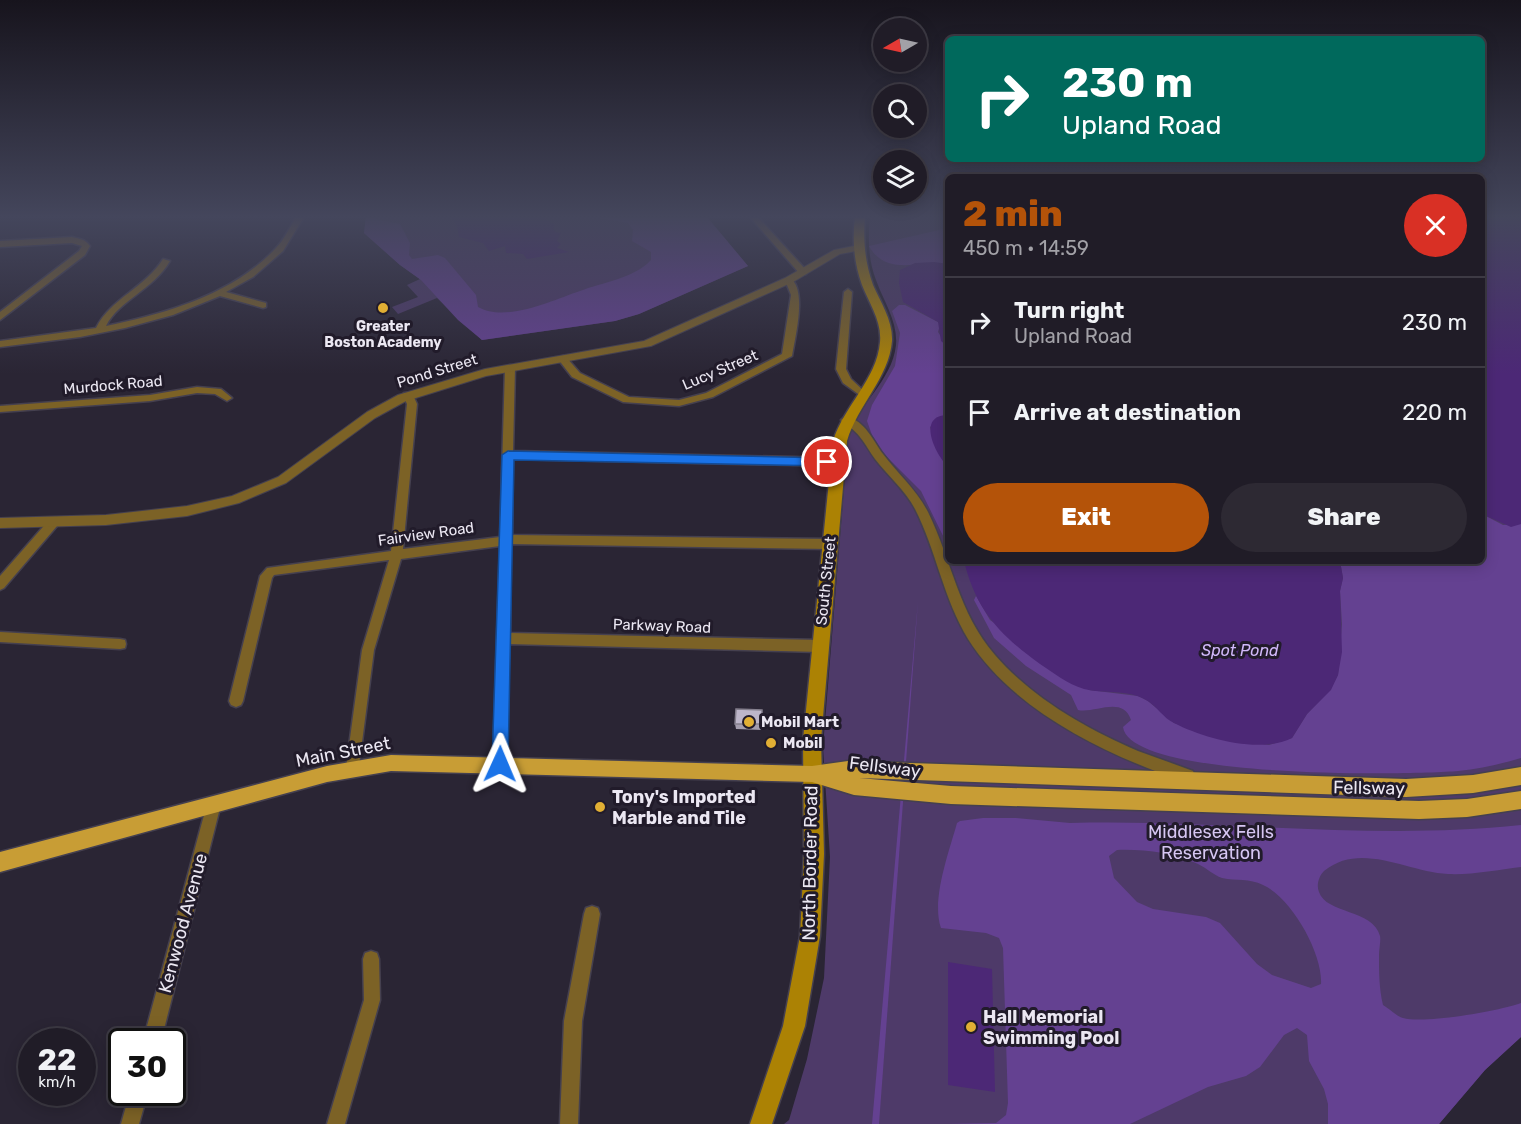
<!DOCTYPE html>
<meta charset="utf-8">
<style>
:root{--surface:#201c27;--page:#2d2933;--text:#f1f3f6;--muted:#a2a1a7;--line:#3d3a44;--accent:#b45309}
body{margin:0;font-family:Rubik,sans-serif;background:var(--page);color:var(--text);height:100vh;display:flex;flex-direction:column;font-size:22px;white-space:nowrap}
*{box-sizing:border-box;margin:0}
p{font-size:20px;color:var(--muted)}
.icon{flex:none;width:33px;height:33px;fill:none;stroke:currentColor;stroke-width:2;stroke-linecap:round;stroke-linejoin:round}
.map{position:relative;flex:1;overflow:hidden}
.panel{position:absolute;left:945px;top:174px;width:540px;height:390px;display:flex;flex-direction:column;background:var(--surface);border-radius:9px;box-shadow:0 3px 15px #0003,0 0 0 2px var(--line)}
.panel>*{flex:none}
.top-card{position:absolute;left:945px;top:36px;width:540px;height:126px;border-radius:9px;box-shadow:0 3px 15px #0003,0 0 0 2px var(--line);background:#00695c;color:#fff;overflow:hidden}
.needle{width:39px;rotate:261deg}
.tools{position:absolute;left:873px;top:18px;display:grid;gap:12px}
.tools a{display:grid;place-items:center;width:54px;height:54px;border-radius:50%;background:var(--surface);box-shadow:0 3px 15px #0003,0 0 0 2px var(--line);font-size:30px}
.speed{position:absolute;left:18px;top:1028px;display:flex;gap:12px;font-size:30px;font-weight:700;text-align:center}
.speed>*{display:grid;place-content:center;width:78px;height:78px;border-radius:50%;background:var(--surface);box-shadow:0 3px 15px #0003,0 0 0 2px var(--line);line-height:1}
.speed small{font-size:15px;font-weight:400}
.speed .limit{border:3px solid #111;border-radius:9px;background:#fff;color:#111}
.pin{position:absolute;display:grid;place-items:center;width:51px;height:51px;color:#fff;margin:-26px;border:3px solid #fff;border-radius:50%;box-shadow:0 2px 6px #0007}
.me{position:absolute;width:66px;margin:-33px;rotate:1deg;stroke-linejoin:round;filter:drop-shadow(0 0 4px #0008)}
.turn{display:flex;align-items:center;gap:21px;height:126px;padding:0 18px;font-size:27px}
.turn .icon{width:78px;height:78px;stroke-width:2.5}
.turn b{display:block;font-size:42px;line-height:51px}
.round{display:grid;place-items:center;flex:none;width:63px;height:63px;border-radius:32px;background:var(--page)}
.overview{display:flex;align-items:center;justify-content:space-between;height:102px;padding:0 18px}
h1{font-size:36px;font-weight:800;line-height:45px;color:var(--accent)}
.primary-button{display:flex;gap:12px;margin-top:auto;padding:12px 18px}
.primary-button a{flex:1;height:69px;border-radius:36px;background:var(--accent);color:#fff;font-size:24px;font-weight:800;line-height:69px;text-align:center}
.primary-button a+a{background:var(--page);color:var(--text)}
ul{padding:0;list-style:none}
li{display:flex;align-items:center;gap:18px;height:90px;padding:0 18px;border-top:2px solid var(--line)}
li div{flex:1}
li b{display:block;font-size:22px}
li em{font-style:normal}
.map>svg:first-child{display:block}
</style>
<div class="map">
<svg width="1521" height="1124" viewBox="0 0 1521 1124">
<rect width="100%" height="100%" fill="#2a2534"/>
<g fill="#4e3a69">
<path d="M366,217H707L748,266L639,314L615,321L482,340L437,298L398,314L392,307L418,297L407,285L420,279L400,265L364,233Z"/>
<path d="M870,217H948V561H1482V217H1521V1037L1485,1070L1439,1124H784L789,1120L807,1059L824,978L830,857L823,747L848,438C857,404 892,382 896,345C898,322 884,302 876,280C868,259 868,239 870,217Z"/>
</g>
<g fill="#644191" fill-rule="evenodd">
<path d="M366,217L400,224L410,243L409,255L412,259L438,255L445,258L476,295L478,307C506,323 553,300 580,291C603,282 633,279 651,260V252L632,241L633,230L628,223L594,217H707L748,266L639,314L615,321L482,340L458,320L421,280L400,265L364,233Z"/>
<path d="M948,228V264C920,260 886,277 869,246Z"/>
<path d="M899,305H905L938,322L940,325L938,332L948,347V415H944L930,427L936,449L948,467V546L921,491L883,453L872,435L867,421L872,405L895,366L900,333L892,311Z"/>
<path d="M1482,514L1503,525L1521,524V758C1500,764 1480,769 1458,771C1414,775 1130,780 1123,727L1131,720C1123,695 1094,714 1078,710L1071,695L1026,666L994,638L974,600L976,596L990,620L1089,690L1138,696L1148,701L1174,723L1213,736L1269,745L1292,738L1307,714L1330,690L1338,675L1342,624L1340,591L1343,578L1340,561H1482Z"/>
<path d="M918,601L879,1124H872Z"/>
<path d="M1016,818L1070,823C1220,819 1372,841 1521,825V867C1497,870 1472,875 1448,874C1407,872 1361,841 1324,871C1319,876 1316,885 1319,892C1326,914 1373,909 1380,936C1381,941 1379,949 1379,955C1379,972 1379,988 1383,1005C1390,1009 1396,1016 1403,1018C1425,1024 1499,1011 1521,1003V1037L1485,1070L1439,1124H1328V1104L1324,1089L1309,1061L1307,1035L1297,1028L1284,1035L1260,1067L1246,1076L1208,1087L1130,1124H948L996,1123L1006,1115L1008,1103L1003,948L999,938L986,933L941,928C931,900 949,852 957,823L960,821L983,818ZM1117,850C1143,849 1175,853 1198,864C1207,868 1213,875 1222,878C1237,881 1249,878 1263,885C1292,898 1323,954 1321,984L1311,988L1272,975L1257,964L1220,923L1206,917L1153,909L1137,902L1114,878L1109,856Z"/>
</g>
<g fill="#4c2876">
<path d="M451,217H544L555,225L553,229L556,232L561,233L557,241L561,244L557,248L569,252L527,259L523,254L506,253L505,246L489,251L483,243L459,237L457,226Z"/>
<path d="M1482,217H1521V524L1511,527L1482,514Z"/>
<path d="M934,262L948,264V347L941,341L938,322L903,302L899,283L900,270L915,263Z"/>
<path d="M948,415V467C935,454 916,415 948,415Z"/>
<path d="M964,561H1340L1343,578L1340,591L1342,652L1338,675L1331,690L1307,714L1292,738C1260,754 1205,739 1174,723C1163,718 1157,706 1146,700C1127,689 1104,694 1084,689C1067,684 1054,673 1040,664C1000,635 976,610 964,561Z"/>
<path d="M948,962L992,969L995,1092L948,1085Z"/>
</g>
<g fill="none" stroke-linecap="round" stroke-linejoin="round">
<defs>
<g id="minor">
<path d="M296,217H304L283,251L253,277L226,292L266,303V307L263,308L220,296L173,315L125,328L80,337L0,347V341L96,328C111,298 145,288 163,259L170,261C153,290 119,300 106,326C165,314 234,294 276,248C284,240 290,227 296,217Z"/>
<path d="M750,217H758L806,270V274H800Z"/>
<path d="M72,237C80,239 85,239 90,246L85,255L0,320V312L79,251L82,246L72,243L0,247V241Z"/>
<path d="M789,277C808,288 795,337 792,356L713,397L679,406L623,402L572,377L558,359L563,356L566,357L580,373L629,397L679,400L706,393L782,354L791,295L785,280Z"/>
<path d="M848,289L852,292L846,369L851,379L866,393L861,396L843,383L836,369L844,292Z"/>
<path d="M510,365L515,368L513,451L838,458L843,462L838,466L513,459L512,535L830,539L836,544L830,549L511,544L510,633L820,640L825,642L826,646L825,650L820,652L509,644L507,764L505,769L500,771L495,769L493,764L500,546L401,559L374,650L358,773L353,775L348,773L346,768L362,650L389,560L274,575L272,578L243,701L241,705L236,707L231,705L229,701L260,576L267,568L391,551L407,404L403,395L404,393H412L417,404L403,549L500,537L505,368Z"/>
<path d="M197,387L221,389L232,398L227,401L215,394L197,393L150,401L0,412V406L150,395Z"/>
<path d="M846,416C866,422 872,439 883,454C898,474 916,489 928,512C952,561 958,612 995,655C1031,697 1086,729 1138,751C1156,758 1175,764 1193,771L1195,776L1193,781L1188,783C1109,756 1014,712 968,639C943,598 936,550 915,509C905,490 888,476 875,459C865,445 859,430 842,423L841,420Z"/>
<path d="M53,519L57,520L59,523L57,526L4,588L0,590V576L49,520Z"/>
<path d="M0,632L120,639L125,640L126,644L125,648L120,649L0,642Z"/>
<path d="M214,797L219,799L221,804L161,1041H143L207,804L209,799Z"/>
<path d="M592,906L598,908L600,914L582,1021L578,1124H560L564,1021L584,914L586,908Z"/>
<path d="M371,951L377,953L379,959L380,1000L345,1124H327L364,1000L363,959L365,953Z"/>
<path d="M130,1092H148L139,1124H121Z"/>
</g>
<path id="tertiary" d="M859,245L864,248L862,250L840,254L793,282L651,346L486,376L406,401L375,418L286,483L239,503L187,516L106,525L0,528V518L106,515L187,506L232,496L278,477L367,412L398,395L485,369L644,341L785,278L834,250Z"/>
<path id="secondary" d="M855,217H865C863,240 865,263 873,285C881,303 893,321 892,341C889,378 857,406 847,441L821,740L824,854L820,936L805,1026L772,1124H750L783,1026L800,936L804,854L803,740L833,441C844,406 877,379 880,342C882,321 869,303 862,285C854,263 852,240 855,217Z"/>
<path id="primary" d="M391,755L812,766L848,761L1406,779L1473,775L1521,767V785L1473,793L1406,797L859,778L951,786L1419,801L1467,799L1521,791V809L1467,817L1419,819L951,804L854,795L812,782L391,771L327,782L0,872V852L327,766Z"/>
</defs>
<use href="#minor" stroke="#45404f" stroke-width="3"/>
<use href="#tertiary" stroke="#45404f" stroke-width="2"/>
<use href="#secondary" stroke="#45404f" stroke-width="3"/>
<use href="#primary" stroke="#45404f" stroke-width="3"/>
<use href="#minor" fill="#7c6226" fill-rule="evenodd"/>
<use href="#tertiary" fill="#7c6226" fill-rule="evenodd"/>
<use href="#secondary" fill="#ac8204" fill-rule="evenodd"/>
<use href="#primary" fill="#c89d35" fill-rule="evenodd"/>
</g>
<path fill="#a39dae" d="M762,710V730L736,729L735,724Z"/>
<path fill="#bdb6ca" stroke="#847f8d" stroke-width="1.5" d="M736,709L762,710V724H735Z"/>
<linearGradient id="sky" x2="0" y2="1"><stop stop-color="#17141d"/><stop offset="0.58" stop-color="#44465c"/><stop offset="1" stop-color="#44465c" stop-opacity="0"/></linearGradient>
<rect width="1521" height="374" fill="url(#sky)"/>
<path fill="#1a73e8" stroke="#114b97" stroke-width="1.5" d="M508,451L827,458L833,462L827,466L514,460L508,764L506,770L500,772L494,770L492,764L502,455Z"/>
<g fill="#e1af34" stroke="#211b2a" stroke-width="2">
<circle cx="383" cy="308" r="6"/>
<circle cx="749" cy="722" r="6"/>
<circle cx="771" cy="743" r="6"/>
<circle cx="600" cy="807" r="6"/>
<circle cx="971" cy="1027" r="6"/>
</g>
<g text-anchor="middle" stroke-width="6" stroke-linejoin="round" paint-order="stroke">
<g font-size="14" font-weight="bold" fill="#ebe7f2" stroke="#211b2a">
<text x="383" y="331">Greater<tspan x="383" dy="16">Boston Academy</tspan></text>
</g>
<g font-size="15" fill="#ebe7f2" stroke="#211b2a">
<text transform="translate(720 370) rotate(-23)" y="5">Lucy Street</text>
<text transform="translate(437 371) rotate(-17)" y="5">Pond Street</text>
<text transform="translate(113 385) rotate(-5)" y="5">Murdock Road</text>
<text transform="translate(426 534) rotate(-8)" y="5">Fairview Road</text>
<text transform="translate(826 581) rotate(-84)" y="5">South Street</text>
<text transform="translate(662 626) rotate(2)" y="5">Parkway Road</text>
</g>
<g font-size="15" font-weight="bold" fill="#ebe7f2" stroke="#211b2a" text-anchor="start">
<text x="761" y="727">Mobil Mart</text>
<text x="783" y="748">Mobil</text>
</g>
<g font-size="16" font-style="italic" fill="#d1b8fa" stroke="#211b2a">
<text x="1240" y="656">Spot Pond</text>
</g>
<g font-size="18" fill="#ebe7f2" stroke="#211b2a">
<text transform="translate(343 752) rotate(-11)" y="6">Main Street</text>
<text transform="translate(885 767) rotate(7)" y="6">Fellsway</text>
<text transform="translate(1369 788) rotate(1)" y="6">Fellsway</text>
<text transform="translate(810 863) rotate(-89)" y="6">North Border Road</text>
<text transform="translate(183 923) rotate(-75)" y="6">Kenwood Avenue</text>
</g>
<g font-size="18" font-weight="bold" fill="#ebe7f2" stroke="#211b2a" text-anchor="start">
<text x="612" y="803">Tony's Imported<tspan x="612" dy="21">Marble and Tile</tspan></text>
<text x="983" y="1023">Hall Memorial<tspan x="983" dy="21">Swimming Pool</tspan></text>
</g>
<g font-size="18" fill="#d6c6f2" stroke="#211b2a">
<text x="1211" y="838">Middlesex Fells<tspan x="1211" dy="21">Reservation</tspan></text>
</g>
</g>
</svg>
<div class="tools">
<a><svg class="needle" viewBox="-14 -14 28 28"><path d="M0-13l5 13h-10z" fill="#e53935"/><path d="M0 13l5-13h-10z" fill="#a2a1a7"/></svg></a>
<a><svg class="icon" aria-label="search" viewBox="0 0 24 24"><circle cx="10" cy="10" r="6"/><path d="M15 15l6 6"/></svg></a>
<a><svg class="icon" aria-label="layers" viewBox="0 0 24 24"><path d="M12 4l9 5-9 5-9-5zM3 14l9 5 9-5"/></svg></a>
</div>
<div class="speed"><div>22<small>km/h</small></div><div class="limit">30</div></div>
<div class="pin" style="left:827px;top:462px;background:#d93025"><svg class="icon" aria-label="arrive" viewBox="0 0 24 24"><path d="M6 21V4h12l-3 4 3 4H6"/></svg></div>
<svg class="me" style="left:500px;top:764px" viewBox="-20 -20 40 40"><path d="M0-17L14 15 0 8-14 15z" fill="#1a73e8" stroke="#fff" stroke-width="4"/></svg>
<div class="top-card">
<div class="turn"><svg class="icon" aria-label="right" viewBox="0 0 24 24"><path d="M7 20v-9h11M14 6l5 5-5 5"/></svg><div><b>230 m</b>Upland Road</div></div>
</div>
<section class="panel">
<div class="overview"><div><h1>2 min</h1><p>450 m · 14:59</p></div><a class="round" style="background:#d93025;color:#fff"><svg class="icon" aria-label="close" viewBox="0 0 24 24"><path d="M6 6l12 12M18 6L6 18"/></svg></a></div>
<ul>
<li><svg class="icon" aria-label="right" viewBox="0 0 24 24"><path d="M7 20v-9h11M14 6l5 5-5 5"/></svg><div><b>Turn right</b><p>Upland Road</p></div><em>230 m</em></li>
<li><svg class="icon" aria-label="arrive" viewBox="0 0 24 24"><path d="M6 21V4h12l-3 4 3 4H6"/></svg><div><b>Arrive at destination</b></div><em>220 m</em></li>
</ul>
<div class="primary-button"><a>Exit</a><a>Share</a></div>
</section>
</div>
